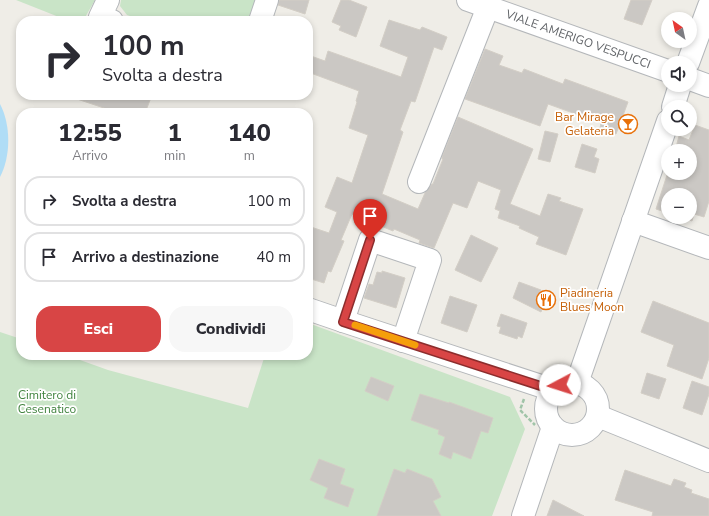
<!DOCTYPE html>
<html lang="it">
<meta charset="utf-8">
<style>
:root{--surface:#fff;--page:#f7f7f7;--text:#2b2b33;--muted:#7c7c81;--line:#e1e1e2;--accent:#d84545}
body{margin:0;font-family:"Nunito Sans",sans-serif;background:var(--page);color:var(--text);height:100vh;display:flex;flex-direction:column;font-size:15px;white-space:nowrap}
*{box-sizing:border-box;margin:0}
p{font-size:13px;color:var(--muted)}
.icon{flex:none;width:22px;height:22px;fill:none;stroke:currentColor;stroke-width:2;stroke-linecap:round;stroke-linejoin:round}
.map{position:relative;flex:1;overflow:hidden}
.sheet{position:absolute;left:16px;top:108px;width:297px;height:252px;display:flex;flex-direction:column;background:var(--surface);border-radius:16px;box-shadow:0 2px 6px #0003}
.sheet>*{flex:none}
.guide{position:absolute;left:16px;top:16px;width:297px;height:84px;border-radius:16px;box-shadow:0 2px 6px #0003;background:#fff;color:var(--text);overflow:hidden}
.needle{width:26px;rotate:327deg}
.fabs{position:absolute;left:661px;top:12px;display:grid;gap:8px}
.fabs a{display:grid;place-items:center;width:36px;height:36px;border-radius:50%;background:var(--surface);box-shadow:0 2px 6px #0003;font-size:20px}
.pin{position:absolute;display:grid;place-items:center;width:34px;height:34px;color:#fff;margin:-41px -17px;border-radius:50% 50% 50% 0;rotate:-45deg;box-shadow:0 0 4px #0007}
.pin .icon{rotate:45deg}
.me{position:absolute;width:44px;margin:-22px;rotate:265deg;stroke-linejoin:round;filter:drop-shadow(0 0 3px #0008)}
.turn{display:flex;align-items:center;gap:14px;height:84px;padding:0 20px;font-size:18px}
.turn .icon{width:52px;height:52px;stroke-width:2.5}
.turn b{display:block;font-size:28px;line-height:34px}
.eta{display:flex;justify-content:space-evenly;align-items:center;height:68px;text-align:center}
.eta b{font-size:24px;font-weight:800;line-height:28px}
.primary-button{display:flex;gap:8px;margin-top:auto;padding:8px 20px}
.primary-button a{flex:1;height:46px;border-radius:16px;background:var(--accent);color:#fff;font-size:16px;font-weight:800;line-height:46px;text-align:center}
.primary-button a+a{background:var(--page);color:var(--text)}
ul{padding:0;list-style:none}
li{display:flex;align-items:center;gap:12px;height:50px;margin:0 8px 6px;padding:0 12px;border:2px solid var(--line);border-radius:16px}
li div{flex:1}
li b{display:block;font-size:15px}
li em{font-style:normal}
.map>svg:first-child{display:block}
</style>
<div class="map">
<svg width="709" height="516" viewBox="0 0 709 516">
<rect width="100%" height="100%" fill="#efede7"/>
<g fill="#c9e4c7">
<path d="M16,0H95L83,21H69Z"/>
<path d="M121,0H256L247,21H144L127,15L120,6Z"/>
<path d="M308,323L510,397L525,429L492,516H0V332L21,339V355H66L108,370L248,408L265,355H308Z"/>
</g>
<path fill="#b0ddf6" d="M0,104C11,125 11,156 0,177Z"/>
<g fill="#cbc8c4" stroke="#d3cec6">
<path d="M279,0H309L305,14L278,5Z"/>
<path d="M341,0H349L367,7L356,37L339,30L341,26L332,22Z"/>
<path d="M631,0H652L642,25L624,19Z"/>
<path d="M389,20L420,30L422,27L447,37L442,50L434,47L415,102L411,101L400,130L403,132L382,194L418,209L425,193L432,184H433L443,159H442V157L458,117L533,149L510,204L540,216L548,194L561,198L559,201L583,209L566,255L536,244L539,237L519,228L520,226L498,218L500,211L495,209L501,190L478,181L467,208L453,203L434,248L419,243L420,240L394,229L393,231L352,214L341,240L344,241L331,272L328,271L324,283L308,278V226L329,233L337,212L325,207L337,177L352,183L368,135L349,128L357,102L356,101L359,91L308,72V55L325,61L328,51L401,77L408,57L380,46Z"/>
<path d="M485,49L503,56L499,65L522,73L524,69L563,84L565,79L628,102L616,134L600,128L601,123L548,104L540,126L465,99Z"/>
<path d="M72,95H152L145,113H119L71,97Z"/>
<path d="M695,125L709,130V201L704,217L694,214L692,221L682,217H690V195H668V213L656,209L668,172V173H690V151H675L679,136L689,140Z"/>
<path d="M545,131L558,134L550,162L538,159Z"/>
<path d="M582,144L597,149L594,157L599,159L595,173L575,167Z"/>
<path d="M471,235L498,248L481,282L455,270Z"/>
<path d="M382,271L405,278L396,308L364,298L369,284L373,285L377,272L382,273Z"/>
<path d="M519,282L541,290L540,293L547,296L541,312L513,298Z"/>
<path d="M450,296L477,305L467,332L441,323Z"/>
<path d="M653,301L709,323V358L702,379L667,366L674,345L641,332Z"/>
<path d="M501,314L527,323L522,338L518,336L517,339L499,333L501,327L497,326Z"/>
<path d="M647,373L666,379L659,399L641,393Z"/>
<path d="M371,377L394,386L388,401L365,391Z"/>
<path d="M692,381L709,387V394L702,415L683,408Z"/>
<path d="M420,394L449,403V402L493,418L488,433L481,431L471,459L453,452L451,459L439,454L445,437L438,434L439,430L411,420Z"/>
<path d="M319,459L345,469L340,484L354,489L348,507L324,498L328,488L310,480Z"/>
<path d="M394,469L405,473L407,469L432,479L441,497L433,501L441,516H377Z"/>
<path d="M625,470L671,486L674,479L686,483L684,487L692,490L691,493L709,499V516H652L653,512L615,500Z"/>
<path d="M553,500L584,516H547Z"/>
</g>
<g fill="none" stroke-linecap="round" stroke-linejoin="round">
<defs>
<g id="minor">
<path d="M108,0L100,17L112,21"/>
<path id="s1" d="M468,0L668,71"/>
<path d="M260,21L267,0"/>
<path d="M688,63L709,6"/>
<path d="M690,79L709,86"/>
<path d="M673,107L680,85"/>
<path d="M419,182L488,7"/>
<path d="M633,221L709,248"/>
<path d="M308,309L343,321L553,390"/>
<path d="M343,321L370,240L430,260L403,341"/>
<circle cx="572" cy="409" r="26"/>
<path d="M577,383L668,121"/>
<path d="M598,416L709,461"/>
<path d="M523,516L553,427"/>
</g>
</defs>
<use href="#minor" stroke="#b4b7ba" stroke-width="24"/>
<path stroke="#a0c4a8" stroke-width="2.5" stroke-dasharray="4 2" stroke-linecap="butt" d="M524,399L520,410L535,425"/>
<use href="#minor" stroke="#fff" stroke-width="22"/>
</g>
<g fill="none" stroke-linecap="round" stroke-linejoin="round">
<defs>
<path id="route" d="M370,240L343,322L553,390L560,385"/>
</defs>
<use href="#route" stroke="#8c2d2d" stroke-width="10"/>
<use href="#route" stroke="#d84545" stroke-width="7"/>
<path stroke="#f59e0b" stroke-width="7" d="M355,325L415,345"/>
</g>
<defs>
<symbol id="bar-ring" viewBox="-11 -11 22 22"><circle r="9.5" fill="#fff" stroke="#e8710a" stroke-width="1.5"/><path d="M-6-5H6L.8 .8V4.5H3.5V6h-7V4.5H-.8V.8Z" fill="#e8710a"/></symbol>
<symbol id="restaurant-ring" viewBox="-11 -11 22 22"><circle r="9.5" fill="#fff" stroke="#e8710a" stroke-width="1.5"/><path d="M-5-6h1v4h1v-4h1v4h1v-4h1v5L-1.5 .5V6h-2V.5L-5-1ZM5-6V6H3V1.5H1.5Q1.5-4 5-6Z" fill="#e8710a"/></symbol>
</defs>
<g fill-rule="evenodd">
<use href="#bar-ring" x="617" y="113" width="22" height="22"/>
<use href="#restaurant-ring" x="535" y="289" width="22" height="22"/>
</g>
<g text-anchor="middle" stroke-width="3.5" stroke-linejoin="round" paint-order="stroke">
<g font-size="12" fill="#5f6266" stroke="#fff">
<text dy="4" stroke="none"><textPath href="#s1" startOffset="117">VIALE AMERIGO VESPUCCI</textPath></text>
</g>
<g font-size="12" fill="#c56008" stroke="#fff" text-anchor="end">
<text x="614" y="121">Bar Mirage<tspan x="614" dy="14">Gelateria</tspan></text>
<text x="560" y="297" text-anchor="start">Piadineria<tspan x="560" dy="14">Blues Moon</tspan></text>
</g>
<g font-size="12" fill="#428440" stroke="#fff">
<text x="47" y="399">Cimitero di<tspan x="47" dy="14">Cesenatico</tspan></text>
</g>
</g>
</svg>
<div class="fabs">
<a><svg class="needle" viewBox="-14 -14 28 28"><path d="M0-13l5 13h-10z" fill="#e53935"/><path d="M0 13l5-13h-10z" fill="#7c7c81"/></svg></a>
<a><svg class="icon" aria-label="sound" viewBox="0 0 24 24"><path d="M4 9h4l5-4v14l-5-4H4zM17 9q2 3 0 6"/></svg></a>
<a><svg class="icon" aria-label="search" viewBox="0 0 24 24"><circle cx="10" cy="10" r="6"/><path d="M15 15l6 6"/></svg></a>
<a>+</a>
<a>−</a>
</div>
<div class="pin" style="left:370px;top:240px;background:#d93025"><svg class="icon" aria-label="arrive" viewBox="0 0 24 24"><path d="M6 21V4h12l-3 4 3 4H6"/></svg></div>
<svg class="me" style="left:560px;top:385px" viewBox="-20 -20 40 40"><circle r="19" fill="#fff"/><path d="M0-13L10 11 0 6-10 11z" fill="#d84545"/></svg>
<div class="guide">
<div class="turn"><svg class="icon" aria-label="right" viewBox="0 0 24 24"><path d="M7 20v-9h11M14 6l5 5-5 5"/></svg><div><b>100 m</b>Svolta a destra</div></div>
</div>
<section class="sheet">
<div class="eta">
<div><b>12:55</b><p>Arrivo</p></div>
<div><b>1</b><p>min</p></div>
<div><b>140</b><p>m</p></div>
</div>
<ul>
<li><svg class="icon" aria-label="right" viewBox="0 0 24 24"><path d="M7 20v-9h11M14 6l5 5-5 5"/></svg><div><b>Svolta a destra</b></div><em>100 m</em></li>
<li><svg class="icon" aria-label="arrive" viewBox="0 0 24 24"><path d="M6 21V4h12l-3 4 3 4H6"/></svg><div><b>Arrivo a destinazione</b></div><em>40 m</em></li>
</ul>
<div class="primary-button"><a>Esci</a><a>Condividi</a></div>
</section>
</div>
